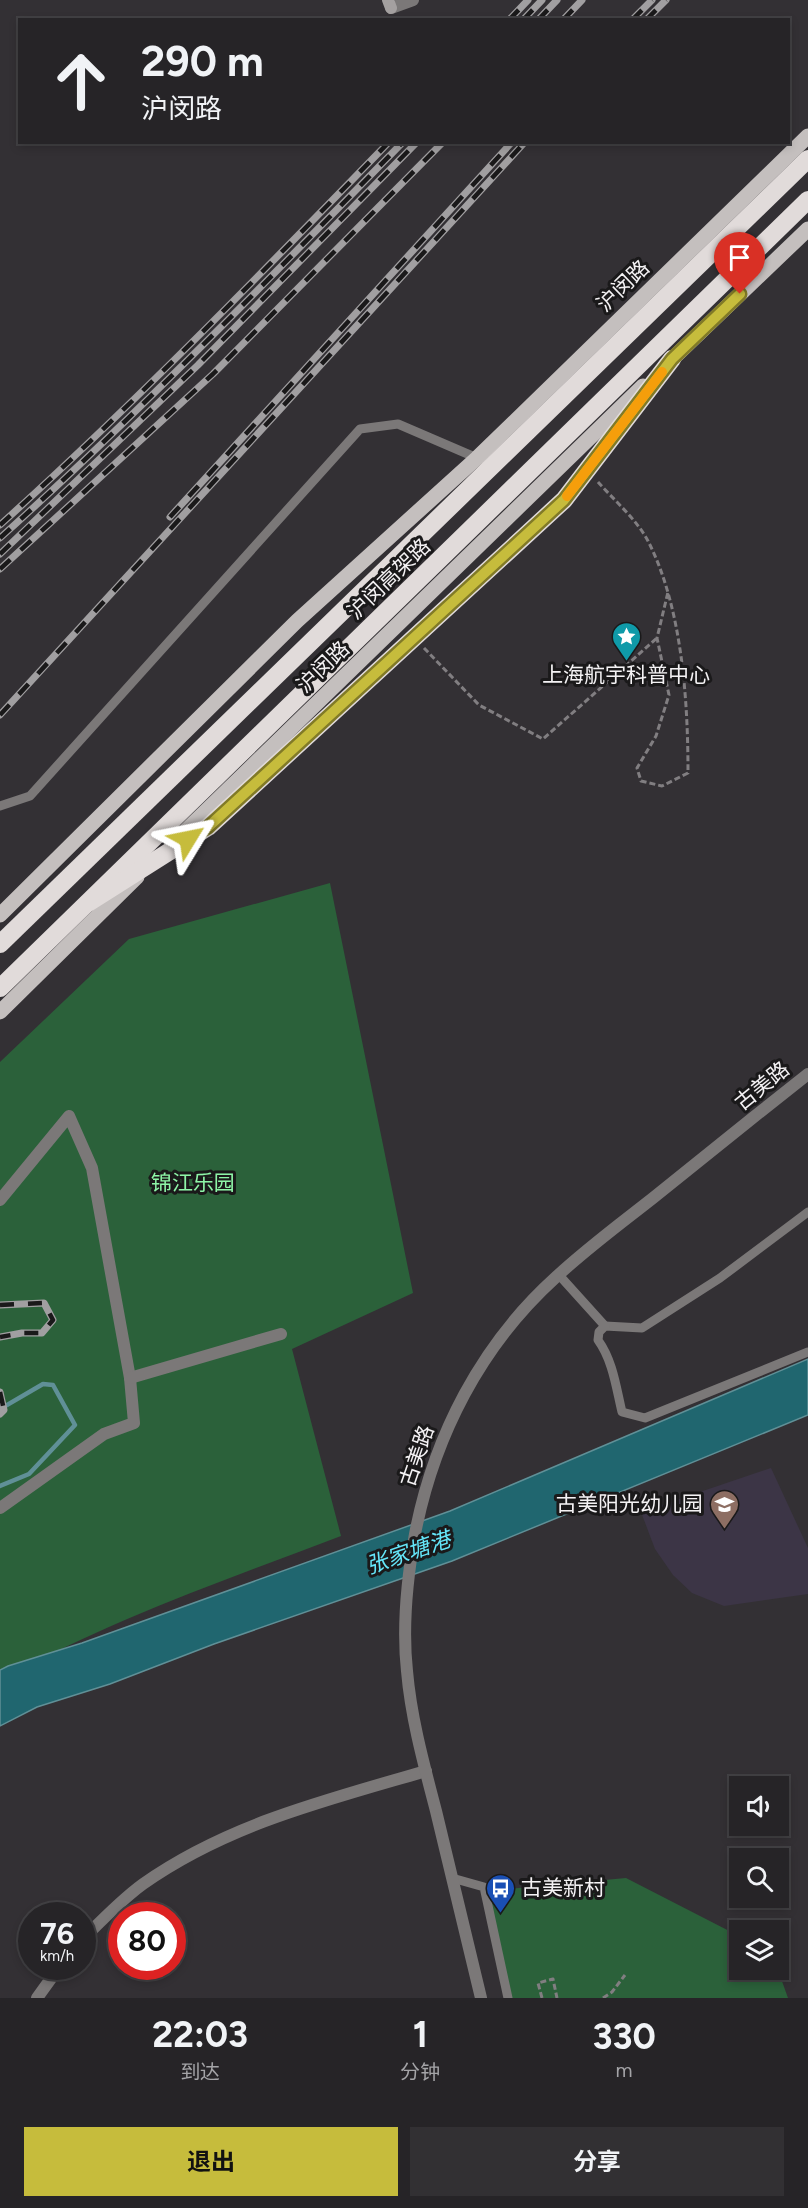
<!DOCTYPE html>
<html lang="zh">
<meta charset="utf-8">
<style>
:root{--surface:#262427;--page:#323033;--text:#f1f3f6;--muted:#a4a4a7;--line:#424144;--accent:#c6bc3c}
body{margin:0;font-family:Figtree,"Noto Sans SC",sans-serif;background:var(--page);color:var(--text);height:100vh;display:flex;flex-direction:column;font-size:22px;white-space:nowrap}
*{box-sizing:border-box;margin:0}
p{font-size:20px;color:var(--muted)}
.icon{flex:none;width:33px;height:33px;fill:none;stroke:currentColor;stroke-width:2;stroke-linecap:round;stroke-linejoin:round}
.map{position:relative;height:1998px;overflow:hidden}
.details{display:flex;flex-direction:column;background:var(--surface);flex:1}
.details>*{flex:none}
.banner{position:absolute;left:18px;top:18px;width:772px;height:126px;border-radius:0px;box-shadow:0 3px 9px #0003,0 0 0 2px var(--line);background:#262427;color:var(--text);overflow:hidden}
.controls{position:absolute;left:729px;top:1776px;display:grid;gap:12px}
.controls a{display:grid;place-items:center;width:60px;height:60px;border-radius:0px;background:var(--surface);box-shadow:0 3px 9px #0003,0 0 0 2px var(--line);font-size:30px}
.speed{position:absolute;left:18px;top:1902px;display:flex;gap:12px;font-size:30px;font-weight:700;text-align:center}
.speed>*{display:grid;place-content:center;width:78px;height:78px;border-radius:50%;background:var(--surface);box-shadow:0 3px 9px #0003,0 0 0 2px var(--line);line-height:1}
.speed small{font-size:15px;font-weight:400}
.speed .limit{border:9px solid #d22;background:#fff;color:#111}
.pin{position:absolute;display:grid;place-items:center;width:51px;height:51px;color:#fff;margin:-62px -26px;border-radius:50% 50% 50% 0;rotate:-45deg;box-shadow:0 0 6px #0007}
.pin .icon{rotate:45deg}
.me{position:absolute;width:66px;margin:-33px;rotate:55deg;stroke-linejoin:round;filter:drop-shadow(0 0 4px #0008)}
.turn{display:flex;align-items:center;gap:21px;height:126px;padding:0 24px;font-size:27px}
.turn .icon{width:78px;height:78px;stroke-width:2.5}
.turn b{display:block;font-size:42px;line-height:51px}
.eta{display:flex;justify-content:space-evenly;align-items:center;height:102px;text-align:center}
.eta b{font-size:36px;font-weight:700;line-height:42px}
.primary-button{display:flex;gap:12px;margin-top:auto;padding:12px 24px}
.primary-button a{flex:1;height:69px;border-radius:0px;background:var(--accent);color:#111;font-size:24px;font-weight:700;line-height:69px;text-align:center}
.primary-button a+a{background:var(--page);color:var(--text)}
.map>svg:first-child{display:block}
</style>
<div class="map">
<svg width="808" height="1998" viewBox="0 0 808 1998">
<rect width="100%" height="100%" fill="#333034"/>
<path fill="#3c3546" d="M771,1468L808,1548V1594L724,1606L692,1593L673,1575L655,1549L641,1512Z"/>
<g fill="#2b613a">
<path d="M330,883L413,1293L292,1349L341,1536C225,1580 109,1620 0,1681V1062L129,939Z"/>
<path d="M626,1878L739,1936L740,1970H778L788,1998H510L486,1891Z"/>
</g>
<path fill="#20666f" stroke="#609097" stroke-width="1.5" d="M808,1359V1415L452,1561L214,1644L110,1684L37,1707L0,1726V1670L8,1666L82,1643L450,1511Z"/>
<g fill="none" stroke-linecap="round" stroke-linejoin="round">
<path stroke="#609097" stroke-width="4.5" d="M0,1409L43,1384L53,1385L75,1425L29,1474L0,1486"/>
<g stroke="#817e81" stroke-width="3" stroke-dasharray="6 3" stroke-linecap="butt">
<path d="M598,482C614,500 637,520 648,541C682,607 688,700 688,773L662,786L641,781L637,768L656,736L669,695L657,638L668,592"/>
<path d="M424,648L479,705L543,739L657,638"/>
<path d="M542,1998L538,1983L553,1979L557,1998"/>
<path d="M603,1998L612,1992L625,1975"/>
</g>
<g stroke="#7b7878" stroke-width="9">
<path d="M0,806L30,796L360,429L398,424L477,458"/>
<path d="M808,1212L720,1278L642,1328L605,1326L599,1332L598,1340C613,1361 616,1387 622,1412L645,1418L808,1352"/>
<path d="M559,1275L605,1326"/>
<path d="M452,1878L484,1887L508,1998"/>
</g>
<g stroke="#7b7878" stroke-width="12">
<path d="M391,8L413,0"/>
<path d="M0,1200L69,1116L92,1168L130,1378L134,1423L104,1434L0,1508"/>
<path d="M130,1378L281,1334"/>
<path d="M82,1940C101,1921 121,1900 143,1884C228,1824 327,1800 426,1771"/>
<path d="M37,1998L60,1966"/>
<path d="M481,1998C466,1936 451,1873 436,1811C424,1765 411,1718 407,1671C402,1625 407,1579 415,1534C434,1436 481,1345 555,1278C586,1249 620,1224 653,1198C705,1156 756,1115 808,1074"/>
</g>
<path stroke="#a4a0a0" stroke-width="12" d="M388,0L391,8"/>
<g stroke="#c4bfbe" stroke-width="15">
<path d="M665,366L808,229"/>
<path d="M172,844L643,386"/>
<path d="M0,915L297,621L477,458L808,136"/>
<path d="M0,1012L137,877"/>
</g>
<g stroke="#e1dbda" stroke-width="18">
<path d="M0,944L808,159"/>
<path d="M0,988L808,200"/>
</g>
<defs>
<g id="rail">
<path d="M509,20L528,0"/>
<path d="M523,20L542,0"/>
<path d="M538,20L557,0"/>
<path d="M563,20L582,0"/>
<path d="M632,20L652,0"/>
<path d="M646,20L666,0"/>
<path d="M170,517L512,142"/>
<path d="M0,525C135,403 262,273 389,142"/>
<path d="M0,538C140,412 271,277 403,142"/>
<path d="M0,554L198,365L417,142"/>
<path d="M0,569L213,374L443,142"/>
<path d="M0,715L525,142"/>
<path d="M0,1305L44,1303L53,1320L42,1333H22L0,1337"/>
<path d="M0,1392L4,1410L0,1414"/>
</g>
</defs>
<use href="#rail" stroke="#a19fa1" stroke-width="7"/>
<use href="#rail" stroke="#1a191a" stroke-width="4.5" stroke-dasharray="14" stroke-linecap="butt"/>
<path stroke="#e1dbda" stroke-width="18" d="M88,903L208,827L564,500L672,359"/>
</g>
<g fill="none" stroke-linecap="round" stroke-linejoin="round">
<defs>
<path id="route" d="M188,839L208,827L564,500L672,359L740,294"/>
</defs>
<use href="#route" stroke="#817a27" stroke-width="15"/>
<use href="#route" stroke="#c6bc3c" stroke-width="10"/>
<path stroke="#f59e0b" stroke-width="10" d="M567,496L662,372"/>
</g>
<defs>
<symbol id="sight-pin" viewBox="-11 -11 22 30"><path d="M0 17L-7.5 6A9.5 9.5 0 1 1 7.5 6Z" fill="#0f9aa8" stroke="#1a191a"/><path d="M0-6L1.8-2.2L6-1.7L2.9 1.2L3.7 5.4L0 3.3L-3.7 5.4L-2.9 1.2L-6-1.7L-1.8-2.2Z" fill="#fff"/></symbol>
<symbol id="school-pin" viewBox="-11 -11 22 30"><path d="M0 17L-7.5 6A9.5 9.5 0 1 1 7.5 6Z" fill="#8d6e63" stroke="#1a191a"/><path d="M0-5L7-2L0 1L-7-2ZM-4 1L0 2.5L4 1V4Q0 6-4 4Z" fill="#fff"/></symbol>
<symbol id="bus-pin" viewBox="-11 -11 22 30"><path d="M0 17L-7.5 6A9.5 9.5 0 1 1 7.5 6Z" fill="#1a4fb4" stroke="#1a191a"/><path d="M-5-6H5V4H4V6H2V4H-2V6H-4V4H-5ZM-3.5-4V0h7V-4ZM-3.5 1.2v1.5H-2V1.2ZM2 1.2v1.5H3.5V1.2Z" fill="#fff"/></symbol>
</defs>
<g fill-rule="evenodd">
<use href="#sight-pin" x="610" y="620" width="33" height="45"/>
<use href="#school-pin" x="708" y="1488" width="33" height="45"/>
<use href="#bus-pin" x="484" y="1872" width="33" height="45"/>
</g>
<g text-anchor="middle" stroke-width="6" stroke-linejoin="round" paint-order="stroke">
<g font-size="21" fill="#f4f2f4" stroke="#1a191a">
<text transform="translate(623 286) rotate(-44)" y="7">沪闵路</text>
<text transform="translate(389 579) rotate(-44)" y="7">沪闵高架路</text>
<text transform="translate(323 667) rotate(-44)" y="7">沪闵路</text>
<text transform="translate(762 1086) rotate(-39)" y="7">古美路</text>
<text transform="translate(417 1456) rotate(-71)" y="7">古美路</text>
</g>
<g font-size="21" fill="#f4f2f4" stroke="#1a191a">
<text x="626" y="682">上海航宇科普中心</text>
<text x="703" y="1511" text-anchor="end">古美阳光幼儿园</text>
<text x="521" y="1895" text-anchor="start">古美新村</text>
</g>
<g font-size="21" fill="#8ef5a7" stroke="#1a191a">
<text x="193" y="1190">锦江乐园</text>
</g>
<g font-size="22" font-style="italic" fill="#65e7fa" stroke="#1a191a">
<text transform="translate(408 1552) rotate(-19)" y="8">张家塘港</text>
</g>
</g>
</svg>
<div class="controls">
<a><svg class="icon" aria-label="sound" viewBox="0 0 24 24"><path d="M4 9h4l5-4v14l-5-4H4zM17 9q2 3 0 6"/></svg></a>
<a><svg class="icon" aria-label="search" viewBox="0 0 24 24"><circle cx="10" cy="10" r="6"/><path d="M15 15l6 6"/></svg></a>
<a><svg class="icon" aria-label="layers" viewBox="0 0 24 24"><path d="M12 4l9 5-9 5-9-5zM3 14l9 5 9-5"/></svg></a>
</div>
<div class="speed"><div>76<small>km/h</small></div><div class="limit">80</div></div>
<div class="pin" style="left:740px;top:294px;background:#d93025"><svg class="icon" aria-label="arrive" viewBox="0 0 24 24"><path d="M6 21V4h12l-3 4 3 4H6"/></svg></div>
<svg class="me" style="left:188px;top:839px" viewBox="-20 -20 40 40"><path d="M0-17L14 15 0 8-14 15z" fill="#c6bc3c" stroke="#fff" stroke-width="4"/></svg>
<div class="banner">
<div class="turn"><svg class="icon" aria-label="ahead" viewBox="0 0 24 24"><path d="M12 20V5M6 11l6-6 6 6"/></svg><div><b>290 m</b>沪闵路</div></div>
</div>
</div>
<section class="details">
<div class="eta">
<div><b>22:03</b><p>到达</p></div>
<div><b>1</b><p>分钟</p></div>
<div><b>330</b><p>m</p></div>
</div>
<div class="primary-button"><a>退出</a><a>分享</a></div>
</section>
